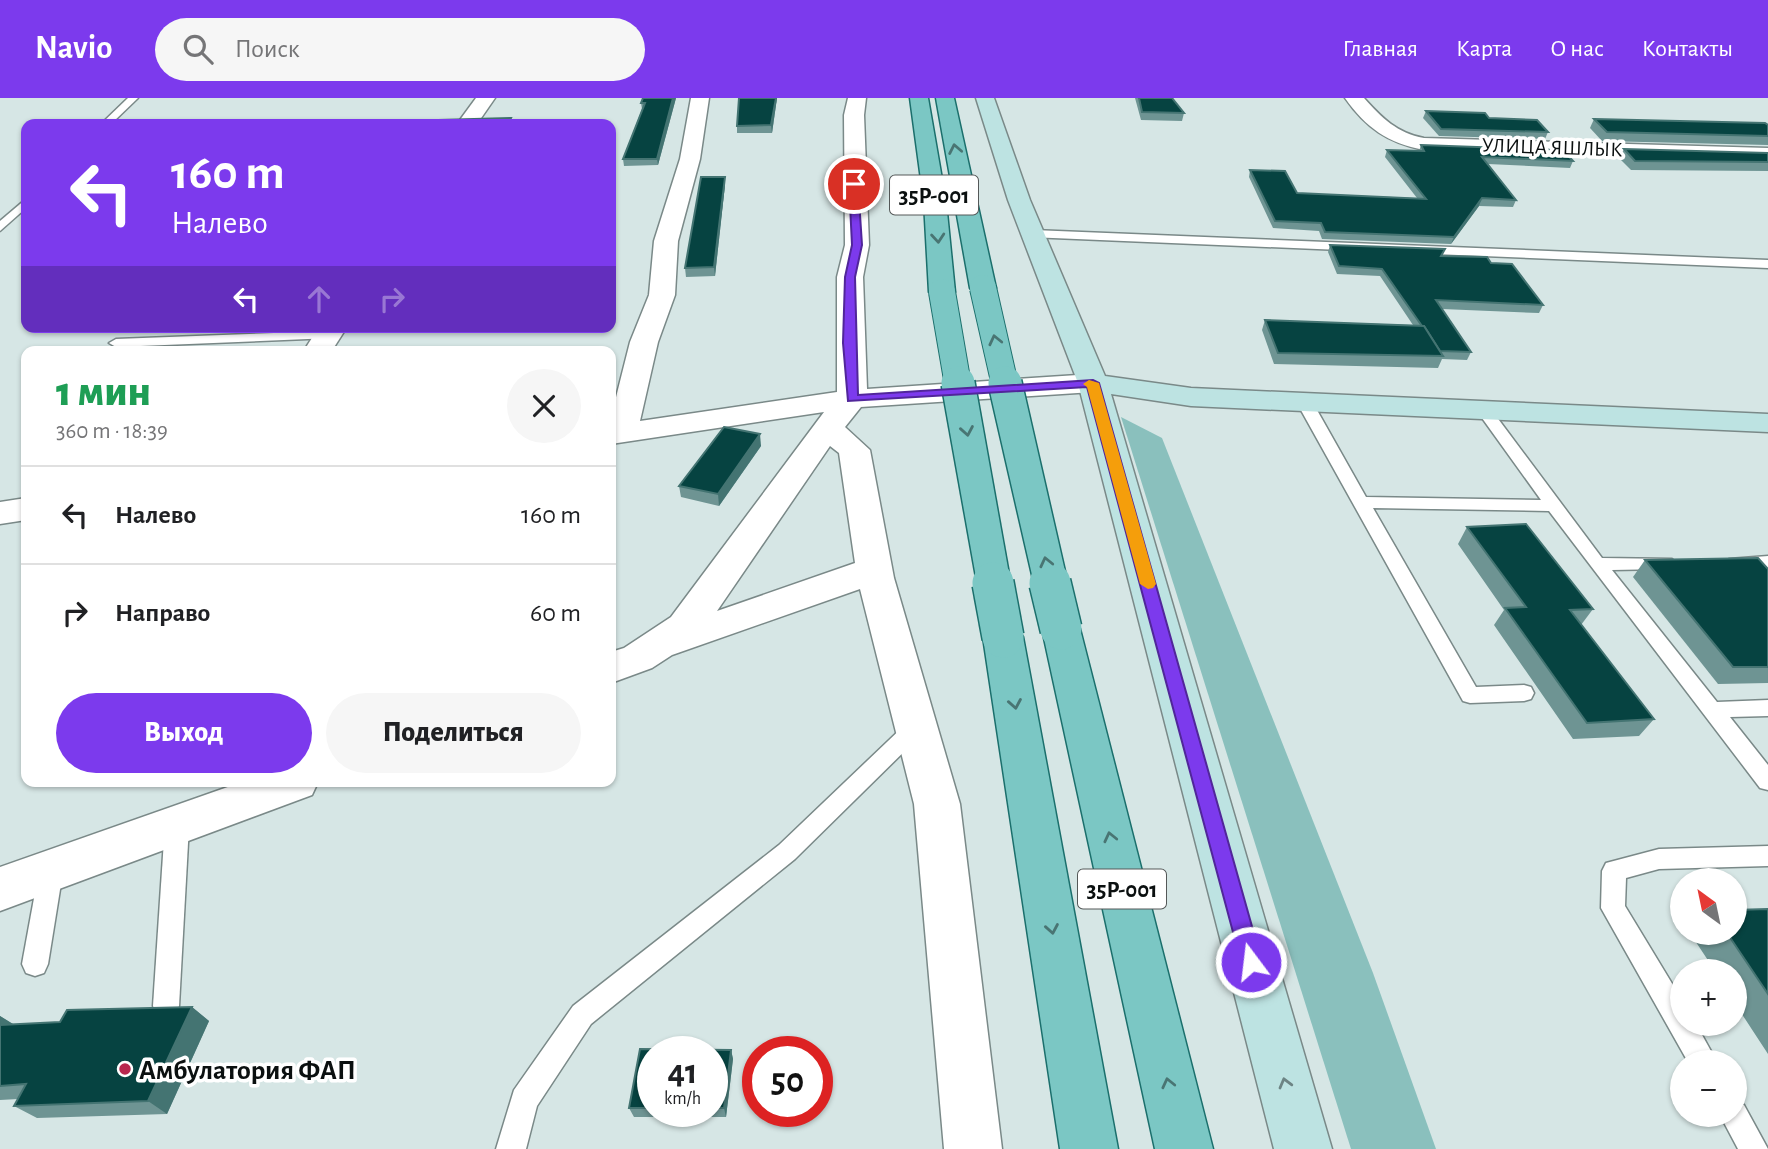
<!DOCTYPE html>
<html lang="ru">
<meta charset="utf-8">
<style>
:root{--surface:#fff;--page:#f6f6f6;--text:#202124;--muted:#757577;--line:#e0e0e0;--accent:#7c3aed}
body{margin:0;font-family:"Alegreya Sans",sans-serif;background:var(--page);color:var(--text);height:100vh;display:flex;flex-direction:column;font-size:26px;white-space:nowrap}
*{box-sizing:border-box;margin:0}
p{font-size:23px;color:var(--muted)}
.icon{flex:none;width:38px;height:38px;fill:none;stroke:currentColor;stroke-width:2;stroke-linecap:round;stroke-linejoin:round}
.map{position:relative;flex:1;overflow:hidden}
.details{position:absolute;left:21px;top:248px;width:595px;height:441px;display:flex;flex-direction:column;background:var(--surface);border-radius:14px;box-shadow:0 2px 5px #0004}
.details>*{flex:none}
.top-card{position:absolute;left:21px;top:21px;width:595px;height:214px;border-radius:14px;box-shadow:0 2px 5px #0004;background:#7c3aed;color:#fff;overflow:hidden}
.needle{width:46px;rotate:327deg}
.tools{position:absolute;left:1670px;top:770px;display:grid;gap:14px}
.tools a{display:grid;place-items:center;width:77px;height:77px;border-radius:50%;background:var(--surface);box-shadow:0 2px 5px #0004;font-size:35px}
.speed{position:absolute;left:637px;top:938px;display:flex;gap:14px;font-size:35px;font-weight:700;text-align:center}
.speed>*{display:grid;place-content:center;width:91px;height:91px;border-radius:50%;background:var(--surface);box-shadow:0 2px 5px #0004;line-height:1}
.speed small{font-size:18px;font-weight:400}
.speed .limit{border:10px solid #d22;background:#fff;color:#111}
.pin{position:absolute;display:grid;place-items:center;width:60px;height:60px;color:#fff;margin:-30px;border:4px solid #fff;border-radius:50%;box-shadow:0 2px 7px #0007}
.me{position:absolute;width:77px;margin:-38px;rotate:345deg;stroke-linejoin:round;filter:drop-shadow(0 0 5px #0008)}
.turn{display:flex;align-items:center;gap:24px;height:147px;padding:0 35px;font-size:32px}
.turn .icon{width:91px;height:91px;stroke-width:2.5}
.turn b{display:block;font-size:49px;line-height:60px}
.lanes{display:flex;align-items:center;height:66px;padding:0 35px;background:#0003;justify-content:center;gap:35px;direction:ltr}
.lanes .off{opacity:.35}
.round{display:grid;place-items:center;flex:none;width:74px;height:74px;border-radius:37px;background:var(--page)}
.headline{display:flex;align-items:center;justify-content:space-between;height:119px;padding:0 35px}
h1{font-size:42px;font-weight:800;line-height:52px;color:#1e9e55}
.primary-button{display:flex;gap:14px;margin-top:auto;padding:14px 35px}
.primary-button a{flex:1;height:80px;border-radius:42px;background:var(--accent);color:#fff;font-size:28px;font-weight:800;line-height:80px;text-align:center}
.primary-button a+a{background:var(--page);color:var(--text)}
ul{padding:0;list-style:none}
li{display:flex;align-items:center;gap:21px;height:98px;padding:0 35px;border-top:2px solid var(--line)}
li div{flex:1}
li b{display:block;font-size:26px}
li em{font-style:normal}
header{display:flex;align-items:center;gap:42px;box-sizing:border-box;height:98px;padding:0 35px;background:var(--accent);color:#fff}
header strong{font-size:33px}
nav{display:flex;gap:38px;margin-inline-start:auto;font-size:24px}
.search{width:490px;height:63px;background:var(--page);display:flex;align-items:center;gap:18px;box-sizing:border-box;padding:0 24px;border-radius:38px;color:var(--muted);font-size:26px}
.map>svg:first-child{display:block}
</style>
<header>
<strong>Navio</strong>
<div class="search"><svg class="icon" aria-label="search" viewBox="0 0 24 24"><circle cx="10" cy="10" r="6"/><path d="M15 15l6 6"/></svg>Поиск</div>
<nav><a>Главная</a><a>Карта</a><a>О нас</a><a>Контакты</a></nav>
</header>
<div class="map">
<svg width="1768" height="1051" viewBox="0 0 1768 1051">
<rect width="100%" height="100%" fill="#d6e6e5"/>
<path fill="#8ac0bd" d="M1121,319L1162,340L1373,875L1436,1051H1351Z"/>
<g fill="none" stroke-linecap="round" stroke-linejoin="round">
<defs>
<g id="lane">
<path d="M128,0H138L111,26H101Z"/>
<path d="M26,101V110L0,133V123Z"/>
<path d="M1033,132L1768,162V170L1029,139L1027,136Z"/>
<path d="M327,233L334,237L332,240L116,249L109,245L116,241Z"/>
<path d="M1305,300L1313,305L1366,399L1541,402L1477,313L1485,308L1490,310L1602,460L1672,461L1675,465L1672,469L1666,471L1612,472L1717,604L1768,602V618L1730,619L1768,667V692L1760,690L1549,413L1373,410L1476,589L1524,587L1531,589L1534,595L1531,601L1524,603L1470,605L1463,603L1297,305Z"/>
<path d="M1768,458V470L1729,469L1726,465L1729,461Z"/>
<path d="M916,621L923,623L927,629L923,635L795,761L591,926L537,1008L526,1051H496L514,992L573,908L779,747L909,623Z"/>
<path d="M177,717L185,720L189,727L179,908L175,917L166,921L157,917L153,908L165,727L169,720Z"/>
<path d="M1768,748V768L1659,771L1626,780L1625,808L1682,902V926H1696L1717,964H1688L1601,810L1602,773L1606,765L1659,751Z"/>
<path d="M51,762L59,765L63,773L48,866L44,875L35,878L26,875L22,866L39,773L43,765Z"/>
<path d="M1734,1003L1744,1007L1768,1051H1738L1720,1017H1734Z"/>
</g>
<g id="street">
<path d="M476,0H495L477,26H457Z"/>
<path d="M691,0H709L700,61L678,143L675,197L658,244L640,323L837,294V179L845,147L844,17L848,0H866L864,17L869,147L863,179L867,291L1093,276L1103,279L1108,285L1103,291L1093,294L861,309L845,329L870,352L894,480L960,706L1002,1051H944L914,706L860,491L672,557L652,570L611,585V554L624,550L671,519L824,314L611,346V319L630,244L649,197L654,143L680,61ZM830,348L839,355L855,465L717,513Z"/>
<path d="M1345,0H1364C1382,20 1397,35 1424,40L1768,50V62L1424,52C1388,45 1366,30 1345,0Z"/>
<path d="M319,229H347L331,254H303Z"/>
<path d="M26,400V422L0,426V404Z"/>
<path d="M242,684H318L312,697L0,813V769Z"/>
</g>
<path id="secondary" d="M976,0H994L1030,102L1105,278L1191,290L1768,316V334L1191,308L1111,296L1332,1051H1274L1078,285L1008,102Z"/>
<g id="primary">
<path d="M910,0H928L946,104L955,194L951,200L942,202L933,200L929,194L924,104Z"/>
<path d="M936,0H954L996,190L992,195L983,198L974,195L970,190Z"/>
<path d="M1061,517L1075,521L1080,531L1213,1051H1155L1042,531L1047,521Z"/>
<path d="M1003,525L1017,529L1023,539L1118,1051H1060L983,539L989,529Z"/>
</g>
</defs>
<use href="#lane" stroke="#7a8988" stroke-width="3"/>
<use href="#street" stroke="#7a8988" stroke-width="3"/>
<use href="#secondary" stroke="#7a8988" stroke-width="3"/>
<use href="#primary" stroke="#1b6f6c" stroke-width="3"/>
<use href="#lane" fill="#fff" fill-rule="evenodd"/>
<use href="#street" fill="#fff" fill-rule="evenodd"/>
<use href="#secondary" fill="#bde3e2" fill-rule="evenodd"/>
<use href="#primary" fill="#7bc7c4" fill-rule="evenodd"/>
<defs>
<g id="primary-bridge-far2">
<path d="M983,190L1005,287"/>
<path d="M942,194L958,287"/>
</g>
<g id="primary-bridge-far1">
<path d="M958,285L994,486"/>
<path d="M1005,285L1051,486"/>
</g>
<g id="primary-bridge">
<path d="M993,485L1003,539"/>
<path d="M1050,485L1061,531"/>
</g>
</defs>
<use href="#primary-bridge-far2" stroke="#1b6f6c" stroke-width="28" stroke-linecap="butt"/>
<use href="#primary-bridge-far1" stroke="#1b6f6c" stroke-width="36" stroke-linecap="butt"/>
<use href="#primary-bridge" stroke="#1b6f6c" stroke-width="44" stroke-linecap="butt"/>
<use href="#primary-bridge-far2" stroke="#7bc7c4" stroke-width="26"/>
<use href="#primary-bridge-far1" stroke="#7bc7c4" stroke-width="33"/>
<use href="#primary-bridge" stroke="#7bc7c4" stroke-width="41"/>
</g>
<g fill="#6e9493" fill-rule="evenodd">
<path d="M676,0L658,67L624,68L623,61L642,11L641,5Z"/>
<path d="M777,0L772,35H737V28Z"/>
<path d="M1135,0H1172L1184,15L1182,23L1141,22Z"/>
<path d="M1426,13L1489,20L1548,34L1545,41L1439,38L1423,20Z"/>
<path d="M1594,21L1768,27V47L1602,43L1590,30Z"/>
<path d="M1421,47L1573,63L1570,70L1488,66L1516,102L1513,109L1479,108L1451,146L1322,141L1319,133L1273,130L1249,79L1250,72L1297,95L1417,100L1385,59L1387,52L1419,53Z"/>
<path d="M1624,51L1768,55V73L1631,72L1619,60Z"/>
<path d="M725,79V87L715,178L686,179L685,170Z"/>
<path d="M1330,147L1445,151L1442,158L1491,165L1543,207L1539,215L1442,211L1471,254L1467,262L1442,261L1438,270L1274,266L1262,232L1265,222L1413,227L1380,178L1337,176L1328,154Z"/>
<path d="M761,348L719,408L681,399L679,388Z"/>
<path d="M1467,429L1593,511L1581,527L1654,621L1639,638L1573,641L1494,527L1504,512L1458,446Z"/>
<path d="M1645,462L1768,471V585L1718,586L1633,479Z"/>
<path d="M1768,811V956L1734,904V873H1715L1690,835H1734Z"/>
<path d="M192,909L209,923L167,1016L37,1020L14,1008L18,1001L0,1002V918L14,927L60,924Z"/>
<path d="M640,951L731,952L733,961L726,1019H634L629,1010ZM653,954H712V1013H653Z"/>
</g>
<g fill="#447472">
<path d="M673,0H676L658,67L657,61Z"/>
<path d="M776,0H777L772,35L771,27Z"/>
<path d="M725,79V87L715,178L714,169Z"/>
<path d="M1482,100L1479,108L1451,146L1454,139Z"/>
<path d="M760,336L761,348L719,408L718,396Z"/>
<path d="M192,909L209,923L167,1016L148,1003Z"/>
<path d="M0,918L18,929L0,932Z"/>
<path d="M731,952L733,961L726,1019L724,1010Z"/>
</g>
<g fill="#064341" stroke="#447472" stroke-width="2">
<path d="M643,0H673L657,61H623L645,5H641Z"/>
<path d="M739,0H776L771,27L737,28Z"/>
<path d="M1139,0H1172L1184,15L1142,14Z"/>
<path d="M1426,13L1485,15L1489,20L1537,22L1548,34L1441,31Z"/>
<path d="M511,20L508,26H401L403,23Z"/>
<path d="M1594,21L1765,25L1768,27V38L1607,34Z"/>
<path d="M1421,47L1563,52L1573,63L1482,59L1516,102L1482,100L1454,139L1325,134L1321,125L1275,123L1250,72L1285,73L1297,95L1426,101L1387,52L1424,53Z"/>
<path d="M1624,51L1768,55V64L1635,63Z"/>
<path d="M701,79H725L714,169L685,170Z"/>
<path d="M1330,147L1445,151L1441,158L1487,159L1491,165L1512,166L1543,207L1436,202L1471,254L1440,253L1424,228H1422L1382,171L1339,168Z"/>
<path d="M1265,222L1424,228L1443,258L1278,255Z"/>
<path d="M724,329L760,336L718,396L679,388Z"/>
<path d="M1526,426L1593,511L1570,512L1654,621L1587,625L1505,510L1526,509L1467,429Z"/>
<path d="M1758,460L1768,471V569H1733L1645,462Z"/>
<path d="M1768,811V896L1727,835H1734V812Z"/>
<path d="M192,909L148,1003L14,1008L26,986L0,988V927L60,924L67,912Z"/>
<path d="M640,951L731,952L724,1010H712V954H653V1010H629Z"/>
</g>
<defs><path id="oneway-chevron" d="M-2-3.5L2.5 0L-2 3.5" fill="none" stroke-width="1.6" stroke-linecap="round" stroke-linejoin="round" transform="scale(1.75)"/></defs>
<g stroke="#497573">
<use href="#oneway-chevron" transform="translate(955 51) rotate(-101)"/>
<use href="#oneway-chevron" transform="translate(938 140) rotate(85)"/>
<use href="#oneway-chevron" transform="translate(995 242) rotate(-103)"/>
<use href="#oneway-chevron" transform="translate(967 333) rotate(80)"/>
<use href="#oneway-chevron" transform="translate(1046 464) rotate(-103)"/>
<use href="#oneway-chevron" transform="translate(1015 606) rotate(80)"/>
<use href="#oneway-chevron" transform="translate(1110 739) rotate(-103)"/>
<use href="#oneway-chevron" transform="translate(1052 831) rotate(80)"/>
<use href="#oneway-chevron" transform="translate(1168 985) rotate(-103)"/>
</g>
<use stroke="#6d8484" href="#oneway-chevron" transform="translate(1285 985) rotate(-105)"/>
<path fill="#7c3aed" stroke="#51269a" stroke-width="2" d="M854,83L858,86L862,147L855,179L858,297L1093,282L1099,285L1262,864L1259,871L1251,874L1244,871L1241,864L1087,289L848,303L843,245L845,179L852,147L849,86Z"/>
<path fill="#f59e0b" d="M1089,282L1099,285L1156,486L1153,490L1148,491L1140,486L1087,289L1083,286Z"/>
<circle fill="#b8274e" stroke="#fff" stroke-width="2.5" cx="125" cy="971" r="7"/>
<g text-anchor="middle" stroke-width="7" stroke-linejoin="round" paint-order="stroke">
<g font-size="21" fill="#0b1010" stroke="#fff">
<text transform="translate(1552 49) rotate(2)" y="7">УЛИЦА ЯШЛЫК</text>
</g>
<g fill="#fff" stroke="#545858" stroke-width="2">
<rect x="890" y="77.5" width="88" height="39" rx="5"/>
<rect x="1078" y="771.5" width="88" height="39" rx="5"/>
</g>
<g font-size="23" font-weight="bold" fill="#0b1010">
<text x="934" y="105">35Р-001</text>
<text x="1122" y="799">35Р-001</text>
</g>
<g font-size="28" font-weight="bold" fill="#0b1010" stroke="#fff" text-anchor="start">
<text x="139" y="981">Амбулатория ФАП</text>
</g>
</g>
</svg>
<div class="tools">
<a><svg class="needle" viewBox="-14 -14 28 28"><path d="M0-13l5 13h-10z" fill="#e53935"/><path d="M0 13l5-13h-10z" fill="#757577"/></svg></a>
<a>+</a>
<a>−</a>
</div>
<div class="speed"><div>41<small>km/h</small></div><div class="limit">50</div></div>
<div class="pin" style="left:854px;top:86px;background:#d93025"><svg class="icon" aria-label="arrive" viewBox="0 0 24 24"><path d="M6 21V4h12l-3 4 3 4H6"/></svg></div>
<svg class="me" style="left:1251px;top:864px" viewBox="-20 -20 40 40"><circle r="17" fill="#7c3aed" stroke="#fff" stroke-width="3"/><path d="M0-11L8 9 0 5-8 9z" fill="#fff"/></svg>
<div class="top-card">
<div class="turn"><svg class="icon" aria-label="left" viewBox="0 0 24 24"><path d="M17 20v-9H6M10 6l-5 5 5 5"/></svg><div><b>160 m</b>Налево</div></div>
<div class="lanes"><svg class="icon" aria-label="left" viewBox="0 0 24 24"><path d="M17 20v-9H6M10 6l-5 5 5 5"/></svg><svg class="icon off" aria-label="ahead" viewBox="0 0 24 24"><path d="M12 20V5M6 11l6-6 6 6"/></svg><svg class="icon off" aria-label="right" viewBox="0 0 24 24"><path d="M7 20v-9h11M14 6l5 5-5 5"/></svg></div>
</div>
<section class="details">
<div class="headline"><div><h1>1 мин</h1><p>360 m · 18:39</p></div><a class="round"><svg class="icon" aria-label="close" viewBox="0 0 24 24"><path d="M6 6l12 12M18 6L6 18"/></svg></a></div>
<ul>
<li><svg class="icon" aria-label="left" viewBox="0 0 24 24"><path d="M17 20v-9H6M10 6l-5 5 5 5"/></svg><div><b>Налево</b></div><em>160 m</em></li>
<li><svg class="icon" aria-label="right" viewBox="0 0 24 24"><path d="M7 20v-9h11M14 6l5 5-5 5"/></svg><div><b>Направо</b></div><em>60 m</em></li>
</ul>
<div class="primary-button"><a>Выход</a><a>Поделиться</a></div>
</section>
</div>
